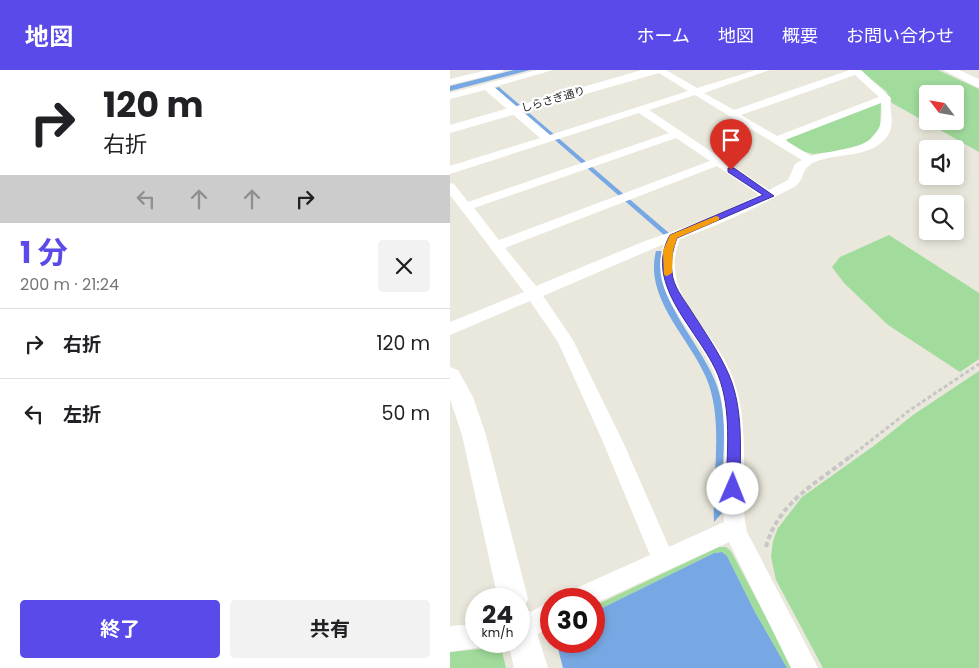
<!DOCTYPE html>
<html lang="ja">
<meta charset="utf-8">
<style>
:root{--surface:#fff;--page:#f2f2f2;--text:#202124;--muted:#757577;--line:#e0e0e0;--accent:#594ae9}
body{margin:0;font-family:Poppins,"Noto Sans JP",sans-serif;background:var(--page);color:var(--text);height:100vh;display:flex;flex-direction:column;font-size:19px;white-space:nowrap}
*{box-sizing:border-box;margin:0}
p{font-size:16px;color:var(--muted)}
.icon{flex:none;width:28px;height:28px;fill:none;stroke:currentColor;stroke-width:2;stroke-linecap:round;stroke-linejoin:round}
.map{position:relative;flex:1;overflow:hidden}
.details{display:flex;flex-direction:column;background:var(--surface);width:450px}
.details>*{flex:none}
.top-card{background:#fff;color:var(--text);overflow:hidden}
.needle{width:32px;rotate:301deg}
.controls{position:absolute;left:469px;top:15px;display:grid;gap:10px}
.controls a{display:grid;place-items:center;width:45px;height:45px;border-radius:5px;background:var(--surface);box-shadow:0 2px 8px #0003;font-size:25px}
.speed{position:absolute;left:15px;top:518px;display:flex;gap:10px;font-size:25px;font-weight:700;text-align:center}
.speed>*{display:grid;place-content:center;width:65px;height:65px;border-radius:50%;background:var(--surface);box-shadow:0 2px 8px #0003;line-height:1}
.speed small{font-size:12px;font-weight:400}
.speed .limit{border:8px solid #d22;background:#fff;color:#111}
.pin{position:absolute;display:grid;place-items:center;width:42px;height:42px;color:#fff;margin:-51px -21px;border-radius:50% 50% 50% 0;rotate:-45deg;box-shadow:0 0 5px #0007}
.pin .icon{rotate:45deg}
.me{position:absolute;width:55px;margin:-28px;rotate:1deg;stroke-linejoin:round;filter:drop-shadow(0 0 4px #0008)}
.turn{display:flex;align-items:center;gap:18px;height:105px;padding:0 20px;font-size:22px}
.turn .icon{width:65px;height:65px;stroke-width:2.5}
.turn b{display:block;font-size:35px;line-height:42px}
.lanes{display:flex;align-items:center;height:48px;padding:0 20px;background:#0003;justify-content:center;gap:25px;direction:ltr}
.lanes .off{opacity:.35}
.round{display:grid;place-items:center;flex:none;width:52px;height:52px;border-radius:5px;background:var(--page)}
.headline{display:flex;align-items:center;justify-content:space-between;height:85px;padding:0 20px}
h1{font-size:30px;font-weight:700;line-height:38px;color:var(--accent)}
.cta{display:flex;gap:10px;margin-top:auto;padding:10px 20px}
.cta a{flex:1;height:58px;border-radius:5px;background:var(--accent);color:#fff;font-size:20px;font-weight:700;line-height:58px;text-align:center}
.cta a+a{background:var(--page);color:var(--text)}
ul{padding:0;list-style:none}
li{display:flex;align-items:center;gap:15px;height:70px;padding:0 20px;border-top:1px solid var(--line)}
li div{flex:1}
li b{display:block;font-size:19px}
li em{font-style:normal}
header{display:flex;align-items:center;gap:30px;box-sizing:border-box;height:70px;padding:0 25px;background:var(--accent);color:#fff}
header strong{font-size:24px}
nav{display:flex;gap:28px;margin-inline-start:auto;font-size:18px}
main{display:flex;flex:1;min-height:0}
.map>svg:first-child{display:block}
</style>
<header>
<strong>地図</strong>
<nav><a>ホーム</a><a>地図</a><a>概要</a><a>お問い合わせ</a></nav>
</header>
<main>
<section class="details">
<div class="top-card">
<div class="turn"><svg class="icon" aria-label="right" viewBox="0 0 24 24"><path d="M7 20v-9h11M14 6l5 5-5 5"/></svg><div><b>120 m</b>右折</div></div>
<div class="lanes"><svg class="icon off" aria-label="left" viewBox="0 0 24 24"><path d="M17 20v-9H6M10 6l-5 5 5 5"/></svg><svg class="icon off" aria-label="ahead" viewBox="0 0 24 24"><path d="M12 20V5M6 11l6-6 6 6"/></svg><svg class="icon off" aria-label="ahead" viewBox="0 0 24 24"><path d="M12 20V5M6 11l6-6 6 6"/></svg><svg class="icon" aria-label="right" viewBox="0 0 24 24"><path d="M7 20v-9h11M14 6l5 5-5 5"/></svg></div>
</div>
<div class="headline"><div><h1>1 分</h1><p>200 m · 21:24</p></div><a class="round"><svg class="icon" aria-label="close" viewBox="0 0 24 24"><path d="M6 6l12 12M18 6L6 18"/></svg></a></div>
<ul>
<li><svg class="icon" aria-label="right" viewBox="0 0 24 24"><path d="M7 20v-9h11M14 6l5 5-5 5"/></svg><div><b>右折</b></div><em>120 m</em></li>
<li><svg class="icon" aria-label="left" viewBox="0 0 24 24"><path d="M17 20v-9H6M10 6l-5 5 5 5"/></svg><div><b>左折</b></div><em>50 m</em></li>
</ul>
<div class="cta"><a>終了</a><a>共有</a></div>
</section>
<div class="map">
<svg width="529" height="598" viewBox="0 0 529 598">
<rect width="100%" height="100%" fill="#eae8dc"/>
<g fill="#a1dc9d" fill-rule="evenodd">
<path d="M409,0H488L529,19V82L442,33L436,21ZM478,24H505V51H478Z"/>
<path d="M429,33H431L430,57L416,74L380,82L363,84L352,81L337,72V69Z"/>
<path d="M439,165L529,223V289L510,302L438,255L394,213L382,197L390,187Z"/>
<path d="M529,301V598H373L326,510L321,487L323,471L328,458L352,427L425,375L463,345Z"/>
<path d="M269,477H276L281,481L343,598H337L305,542L277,486L272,482L264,483L144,542V536Z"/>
<path d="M51,577L56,598H0V582Z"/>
</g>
<g fill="#78a8e3">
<path d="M64,0H80L0,21V16Z"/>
<path d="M49,17L219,163L214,165L45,18Z"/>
<path d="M206,181H212C201,227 252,273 267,316C281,356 269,401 273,442L264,452C262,408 273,357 259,315C244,271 193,231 206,181Z"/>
<path d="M272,482L277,486L305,542L337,598H113L106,571H144V542L264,483Z"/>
</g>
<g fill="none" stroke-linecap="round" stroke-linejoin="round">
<path stroke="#c7c7c7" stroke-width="3" stroke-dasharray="4 2.5" stroke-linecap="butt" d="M400,387L460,340L529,294"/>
<path stroke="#c7c7c7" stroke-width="4" stroke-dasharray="5 3" stroke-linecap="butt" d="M316,477C328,432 367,413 401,386"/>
<g fill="#fff" fill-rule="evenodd">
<path d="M38,0H54L52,2L0,15V9Z"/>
<path d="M87,0H103L44,17L100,65L238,21L204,0H216L247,18L306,0H320L254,23L284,40L400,0H411L441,28C438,40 447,54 436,68C418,89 389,82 365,92C350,99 356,106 347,115C342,119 333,122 327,126C297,143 263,157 230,169C207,226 266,259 283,308C295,340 294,375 294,409C294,426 293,445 297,462L368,598H341L279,472L144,534V529H116L120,521L200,485L153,372L108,272L80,231L0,265V252L74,222L0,125V113L4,114L18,132L219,63L189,43L0,104V96L90,68L35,20L0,29V23ZM405,5L429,27L327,66L291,45ZM245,25L352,90L345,94L338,110L319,120L199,40ZM431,33C438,82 394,77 361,86L335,70ZM226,68L260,91L49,170L24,138ZM267,96L309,125L250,152L195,171L86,216L55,178ZM214,174C195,227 251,262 266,308C281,354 271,404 274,452L219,477L173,372L123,270L93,226Z"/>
<path d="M101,531V557L69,574L61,571H69V548Z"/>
<path d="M26,554V571H36L35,575L26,578L0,582V556Z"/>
</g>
<g fill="#fff" fill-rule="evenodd">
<path d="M192,0H211L209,3L0,63V55Z"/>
<path d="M493,0H509L529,9V18Z"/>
<path d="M0,297L8,300L23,327L36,365L78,529L74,538L80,541L98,598H64L58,571H69V529H48L12,365L0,329Z"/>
</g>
</g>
<path fill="#594ae9" stroke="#3a3097" d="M278,98H284L324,126L227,168C223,179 220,191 222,202C223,216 233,228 240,239C254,261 269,282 279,305C294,340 290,382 290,419L288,423L283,425L278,423L276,419C277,382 282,340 268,305C250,261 192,215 220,165L313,125L278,102Z"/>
<path fill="#f59e0b" d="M266,146L269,147V150L227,168L223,181L222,203L217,206L214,205L213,181L220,165Z"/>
<g text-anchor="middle" stroke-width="4.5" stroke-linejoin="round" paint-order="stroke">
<g font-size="11" fill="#292929" stroke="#fff">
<text transform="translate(103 29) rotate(-16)" y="4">しらさぎ通り</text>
</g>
</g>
</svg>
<div class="controls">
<a><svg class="needle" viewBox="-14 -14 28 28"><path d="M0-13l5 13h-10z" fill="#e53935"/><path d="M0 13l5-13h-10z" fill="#757577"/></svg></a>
<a><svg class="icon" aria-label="sound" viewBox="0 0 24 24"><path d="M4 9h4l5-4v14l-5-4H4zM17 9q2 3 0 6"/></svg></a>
<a><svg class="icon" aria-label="search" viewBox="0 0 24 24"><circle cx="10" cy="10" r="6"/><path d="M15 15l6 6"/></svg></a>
</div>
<div class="speed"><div>24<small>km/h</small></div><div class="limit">30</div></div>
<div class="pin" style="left:281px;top:100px;background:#d93025"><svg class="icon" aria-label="arrive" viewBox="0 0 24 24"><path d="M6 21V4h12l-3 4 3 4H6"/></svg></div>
<svg class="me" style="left:283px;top:419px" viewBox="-20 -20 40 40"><circle r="19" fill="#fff"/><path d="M0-13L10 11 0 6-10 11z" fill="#594ae9"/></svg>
</div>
</main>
